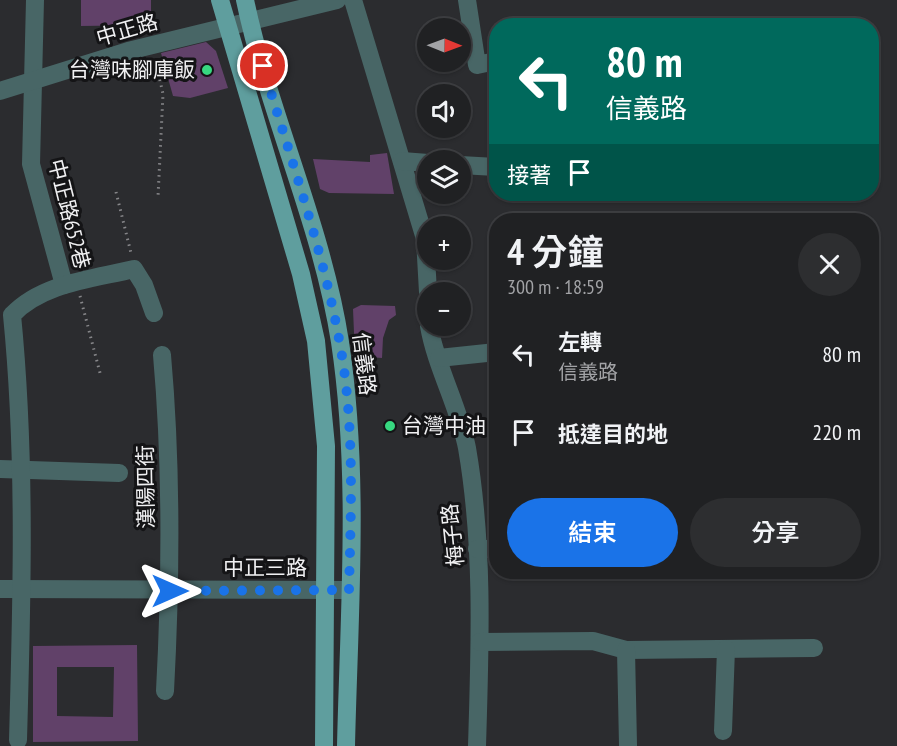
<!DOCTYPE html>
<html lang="zh-TW">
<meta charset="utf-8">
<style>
:root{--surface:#202123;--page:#2d2e30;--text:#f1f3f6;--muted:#a2a3a6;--line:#3d3e41;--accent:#1a73e8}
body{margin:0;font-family:"PT Sans Narrow","Noto Sans TC",sans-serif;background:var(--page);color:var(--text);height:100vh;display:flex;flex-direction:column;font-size:22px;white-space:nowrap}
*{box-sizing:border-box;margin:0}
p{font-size:20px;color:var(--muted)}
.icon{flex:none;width:33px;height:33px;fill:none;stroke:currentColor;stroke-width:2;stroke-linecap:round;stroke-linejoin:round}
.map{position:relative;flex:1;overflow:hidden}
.drawer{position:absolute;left:489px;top:213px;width:390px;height:366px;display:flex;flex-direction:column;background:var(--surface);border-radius:24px;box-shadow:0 2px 4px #0004,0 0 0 2px var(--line)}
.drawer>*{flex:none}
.guide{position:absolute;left:489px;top:18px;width:390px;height:183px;border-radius:24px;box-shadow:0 2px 4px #0004,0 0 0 2px var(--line);background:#00695c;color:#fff;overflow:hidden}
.needle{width:39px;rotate:91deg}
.buttons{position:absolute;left:417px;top:18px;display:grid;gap:12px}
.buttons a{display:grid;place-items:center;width:54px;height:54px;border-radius:50%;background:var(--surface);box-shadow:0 2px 4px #0004,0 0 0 2px var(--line);font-size:30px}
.pin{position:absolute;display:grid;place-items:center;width:51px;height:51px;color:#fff;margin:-26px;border:3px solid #fff;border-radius:50%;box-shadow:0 2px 6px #0007}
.me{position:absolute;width:66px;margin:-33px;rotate:90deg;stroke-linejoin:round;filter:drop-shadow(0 0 4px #0008)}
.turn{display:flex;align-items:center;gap:21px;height:126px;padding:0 18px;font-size:27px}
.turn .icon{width:78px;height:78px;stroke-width:2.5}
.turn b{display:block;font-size:42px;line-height:51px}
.then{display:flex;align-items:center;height:57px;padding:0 18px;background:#0003;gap:12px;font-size:22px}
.round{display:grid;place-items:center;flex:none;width:63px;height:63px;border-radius:32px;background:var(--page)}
.overview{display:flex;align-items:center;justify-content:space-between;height:102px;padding:0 18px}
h1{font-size:36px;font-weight:600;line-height:45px}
.button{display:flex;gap:12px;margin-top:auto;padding:12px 18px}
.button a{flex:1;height:69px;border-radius:36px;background:var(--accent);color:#fff;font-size:24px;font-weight:600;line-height:69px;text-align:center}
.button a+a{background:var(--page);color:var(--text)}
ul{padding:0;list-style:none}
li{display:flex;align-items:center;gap:18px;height:78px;padding:0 18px}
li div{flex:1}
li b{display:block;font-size:22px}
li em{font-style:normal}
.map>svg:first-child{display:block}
</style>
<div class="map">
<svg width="897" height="746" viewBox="0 0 897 746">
<rect width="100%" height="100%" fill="#2b2c2f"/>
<g fill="#614169" fill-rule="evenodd">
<path d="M81,0H151V25L81,26Z"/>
<path d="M206,42L216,51L228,88L190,98L173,96L161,53Z"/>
<path d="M387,153L394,194L329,193L320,189L313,159L370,162V155Z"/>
<path d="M361,305L395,306L396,315L389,320L383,338L382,358L355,356L353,309Z"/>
<path d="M137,645L138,741L33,742V646ZM57,667H114L113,717L57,716Z"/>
</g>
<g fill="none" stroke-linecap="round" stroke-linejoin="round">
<g stroke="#87878a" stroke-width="3" stroke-dasharray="1.5 4.5" stroke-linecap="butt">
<path d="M156,62L163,94L158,197"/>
<path d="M116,192L131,253"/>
<path d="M80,296L100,373"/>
</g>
<g stroke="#486666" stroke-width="18">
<path d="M35,0L31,164L64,285"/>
<path d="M353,0L425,239L428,292"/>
<path d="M467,0L477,65L496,61"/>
<path d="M0,91L128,51L337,0"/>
<path d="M402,161L428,163"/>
<path d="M460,165L496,167"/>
<path d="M429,326C436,367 459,407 467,448C484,547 480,647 477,746"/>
<path d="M162,355C172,467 171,579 165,691"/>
<path d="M439,358L496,352"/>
<path d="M0,469L119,473"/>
<path d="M477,549H496"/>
<path d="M0,589L349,590"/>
<path d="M480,642L593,641L626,650L814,648"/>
<path d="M626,650L628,745"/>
<path d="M723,731L726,649"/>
<path d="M18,740C22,598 26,456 12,315C42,283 93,279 134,269L144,285L154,313"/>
</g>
<g stroke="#5f9e9e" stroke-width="18">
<path d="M220,0L301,274L316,341L326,446L324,746"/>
<path d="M245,0C269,115 322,225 340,342C360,475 349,612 346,746"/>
</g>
</g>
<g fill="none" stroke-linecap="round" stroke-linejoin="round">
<path stroke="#1a73e8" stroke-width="10" stroke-dasharray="0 18" d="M170,591L349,590C351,506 355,422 339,339C322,247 290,157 263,66"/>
</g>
<g fill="#37d880" stroke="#141416" stroke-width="2">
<circle cx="207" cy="70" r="6"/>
<circle cx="390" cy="426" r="6"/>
</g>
<g text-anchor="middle" stroke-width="6" stroke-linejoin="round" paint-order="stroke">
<g font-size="21" fill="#f0f0f2" stroke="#141416">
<text transform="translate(127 30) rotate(-16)" y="7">中正路</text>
<text transform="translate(69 214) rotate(76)" y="7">中正路652巷</text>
<text transform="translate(364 364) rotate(83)" y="7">信義路</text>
<text transform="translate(146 487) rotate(-91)" y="7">漢陽四街</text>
<text transform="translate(453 535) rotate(-96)" y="7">梅子路</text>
<text x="265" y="575">中正三路</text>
</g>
<g font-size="21" fill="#f0f0f2" stroke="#141416" text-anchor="end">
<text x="195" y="77">台灣味腳庫飯</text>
<text x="402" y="433" text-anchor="start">台灣中油</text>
</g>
</g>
</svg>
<div class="buttons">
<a><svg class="needle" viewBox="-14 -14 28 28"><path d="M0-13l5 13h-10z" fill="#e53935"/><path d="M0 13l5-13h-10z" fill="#a2a3a6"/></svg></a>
<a><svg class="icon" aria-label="sound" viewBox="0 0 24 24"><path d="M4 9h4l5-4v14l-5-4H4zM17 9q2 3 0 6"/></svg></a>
<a><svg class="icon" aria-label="layers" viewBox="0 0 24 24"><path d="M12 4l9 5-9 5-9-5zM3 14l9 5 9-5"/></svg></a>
<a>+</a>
<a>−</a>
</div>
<div class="pin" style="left:263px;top:66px;background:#d93025"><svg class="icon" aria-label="arrive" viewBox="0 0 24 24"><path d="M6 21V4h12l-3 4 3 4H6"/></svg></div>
<svg class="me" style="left:170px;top:591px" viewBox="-20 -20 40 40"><path d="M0-17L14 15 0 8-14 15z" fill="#1a73e8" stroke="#fff" stroke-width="4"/></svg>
<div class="guide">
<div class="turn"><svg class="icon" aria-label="left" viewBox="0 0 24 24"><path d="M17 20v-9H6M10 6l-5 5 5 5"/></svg><div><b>80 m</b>信義路</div></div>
<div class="then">接著<svg class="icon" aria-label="arrive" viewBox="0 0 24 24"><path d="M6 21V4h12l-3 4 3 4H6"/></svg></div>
</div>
<section class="drawer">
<div class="overview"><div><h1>4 分鐘</h1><p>300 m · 18:59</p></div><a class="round"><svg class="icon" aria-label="close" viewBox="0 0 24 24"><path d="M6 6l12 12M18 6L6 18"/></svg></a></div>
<ul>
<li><svg class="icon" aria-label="left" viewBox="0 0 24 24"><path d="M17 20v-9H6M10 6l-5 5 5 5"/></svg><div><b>左轉</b><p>信義路</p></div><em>80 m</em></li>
<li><svg class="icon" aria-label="arrive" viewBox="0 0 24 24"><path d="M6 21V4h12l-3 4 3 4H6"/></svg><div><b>抵達目的地</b></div><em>220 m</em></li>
</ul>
<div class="button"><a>結束</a><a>分享</a></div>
</section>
</div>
